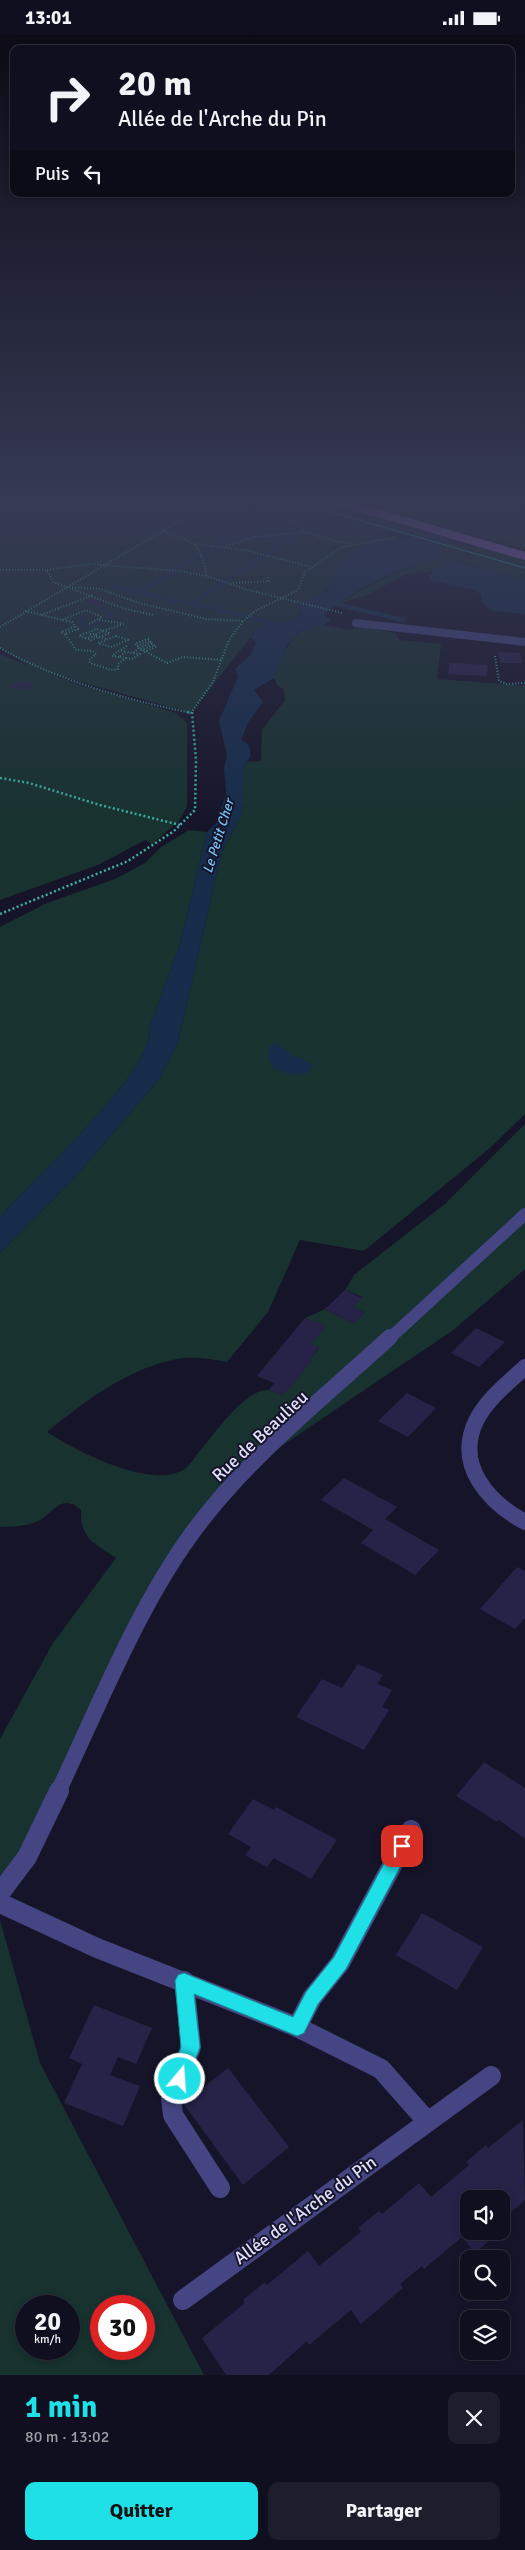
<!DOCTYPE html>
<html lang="fr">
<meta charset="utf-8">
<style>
:root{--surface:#100f1f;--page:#1e1d2c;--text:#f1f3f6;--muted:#9c9ca4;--line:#302f3d;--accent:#1fdfe7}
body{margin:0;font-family:Signika,sans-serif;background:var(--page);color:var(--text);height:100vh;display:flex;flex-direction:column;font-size:19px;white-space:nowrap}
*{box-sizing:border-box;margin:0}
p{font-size:16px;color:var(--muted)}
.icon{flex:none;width:28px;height:28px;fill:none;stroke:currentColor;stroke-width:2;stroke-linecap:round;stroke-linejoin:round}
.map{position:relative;height:2340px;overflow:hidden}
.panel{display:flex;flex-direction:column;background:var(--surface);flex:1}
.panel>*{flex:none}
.guide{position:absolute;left:10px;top:10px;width:505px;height:152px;border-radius:10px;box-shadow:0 2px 8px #0003,0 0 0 1px var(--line);background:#100f1f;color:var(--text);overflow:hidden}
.controls{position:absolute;left:460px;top:2155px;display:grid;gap:10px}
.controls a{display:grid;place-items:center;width:50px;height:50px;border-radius:10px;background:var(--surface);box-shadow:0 2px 8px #0003,0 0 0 1px var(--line);font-size:25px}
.speed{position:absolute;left:15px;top:2260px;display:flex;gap:10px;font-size:25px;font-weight:700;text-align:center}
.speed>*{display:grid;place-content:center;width:65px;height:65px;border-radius:50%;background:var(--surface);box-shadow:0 2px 8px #0003,0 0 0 1px var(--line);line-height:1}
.speed small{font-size:12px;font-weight:400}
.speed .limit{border:8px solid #d22;background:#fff;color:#111}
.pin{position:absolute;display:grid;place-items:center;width:42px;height:42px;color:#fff;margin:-21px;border-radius:10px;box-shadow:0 2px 8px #0006}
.me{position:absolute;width:55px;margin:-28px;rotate:18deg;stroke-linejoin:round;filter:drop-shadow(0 0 4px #0008)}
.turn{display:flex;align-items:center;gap:18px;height:105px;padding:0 25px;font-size:22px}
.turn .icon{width:65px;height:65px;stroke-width:2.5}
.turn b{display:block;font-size:35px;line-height:42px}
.then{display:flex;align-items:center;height:48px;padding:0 25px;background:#0003;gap:10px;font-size:19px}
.round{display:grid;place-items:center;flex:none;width:52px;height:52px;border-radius:10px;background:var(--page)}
.head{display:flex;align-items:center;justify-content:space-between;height:85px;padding:0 25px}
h1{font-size:30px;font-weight:700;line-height:38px;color:var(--accent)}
.primary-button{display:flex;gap:10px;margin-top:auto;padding:10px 25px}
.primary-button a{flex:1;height:58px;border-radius:10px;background:var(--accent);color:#111;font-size:20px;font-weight:700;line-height:58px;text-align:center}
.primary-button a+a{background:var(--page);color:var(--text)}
.status{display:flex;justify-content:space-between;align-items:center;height:35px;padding:0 25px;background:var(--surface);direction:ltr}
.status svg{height:14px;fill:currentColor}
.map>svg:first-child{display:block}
</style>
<div class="status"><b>13:01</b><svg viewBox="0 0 49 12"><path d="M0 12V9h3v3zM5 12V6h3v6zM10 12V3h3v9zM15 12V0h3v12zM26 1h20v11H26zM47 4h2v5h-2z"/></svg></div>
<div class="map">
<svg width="525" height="2340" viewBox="0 0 525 2340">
<rect width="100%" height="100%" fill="#161429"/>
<g fill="#17322f" fill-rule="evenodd">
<path d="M0,466H323L418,493L415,496L475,513L481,511L525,524V546L459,526H446L436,536L406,539L370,559L337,569C369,550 402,534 437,523L438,509L392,496L378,500L408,505L394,506L337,530L335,546L319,561L299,569L302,578L286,587L267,586L260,590L191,678L49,638L77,649L176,678L187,688V771L179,786L152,809L145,805L98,830L0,865V619L31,632L0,613Z"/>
<path d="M350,466H430L444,470L470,466H525V480L465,483L449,492Z"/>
<path d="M525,487V514L467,498C486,488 504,490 525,487Z"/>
<path d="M313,591H329L349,595L361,592L396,598L399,605L441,609L437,644L525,651V1079L490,1113L364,1216L300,1205L268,1277L227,1327C211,1324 194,1321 177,1324C128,1333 84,1367 47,1397C76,1416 149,1454 183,1435C189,1432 194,1423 198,1418C213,1401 244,1354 268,1355C273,1355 279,1359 283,1360L311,1326L309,1325L319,1313L311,1309L325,1291L305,1283L325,1274L354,1288L365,1277L353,1272L362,1262L345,1255L354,1240L446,1168L525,1089V1234L452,1296L243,1437L183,1511L0,1858V1704L53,1608L116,1523C94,1508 80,1504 81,1475C61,1457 54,1478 38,1486C28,1491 11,1492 0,1492V1218L77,1140L160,1043L178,1007L222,816L241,781L243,769V733L247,727L261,726L262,695L285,665L284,655L277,650L274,643C283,621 288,599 313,591Z"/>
<path d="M189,795L207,797L180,909L150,991C154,1040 32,1142 0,1183V892L47,868L115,844L145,828L160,813Z"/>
<path d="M0,1885L40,2028L204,2340H0ZM26,2271H69V2314H26ZM101,2271H144V2314H101Z"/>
</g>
<g fill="#152d4b" fill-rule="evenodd">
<path d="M525,480V487C488,491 473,491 439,509L438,513L444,519C434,526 423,527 412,531C385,541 344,560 324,580L331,585L323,591L300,596L287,610L274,643L254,655L263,667L249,686L241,705L249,710L251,720L243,733V769L241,781L222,816L178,1007L160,1043L77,1140L0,1218V1183C32,1142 154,1040 150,991L180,909L207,797L216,788L226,759L224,733L227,720L219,686L238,642L235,634L251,619L256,607L250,603L260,590L267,586L286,587L302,579L299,569C323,559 334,558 337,530C358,503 403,507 433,498C444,495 453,486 464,483C477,479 510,480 525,480Z"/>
<path d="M452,525L525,546V579L493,576L481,567L482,560L474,555L430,545V540L443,528Z"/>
<path d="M105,572L115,583L85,594L77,583ZM102,574L108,583L88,592L82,582Z"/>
<path d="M275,1007L294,1021L311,1028L312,1032C305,1046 285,1038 273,1033L269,1025V1013Z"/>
</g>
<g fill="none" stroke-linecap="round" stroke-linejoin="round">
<g stroke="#152d4b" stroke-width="4.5">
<path d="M191,491L297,509"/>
<path d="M113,551L266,586"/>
<path d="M141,556L247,490"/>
<path d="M328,567L403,585"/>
<path d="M192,568L295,500"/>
</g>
</g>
<g fill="#272248">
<path d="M94,563L105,569L97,571L86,565Z"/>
<path d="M498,617L520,618L523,628H501Z"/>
<path d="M450,628L488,630L487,641L448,639Z"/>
<path d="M20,647L32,648L33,651L24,655L13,653L12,650Z"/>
<path d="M345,1255L362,1263L353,1272L365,1277L354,1288L325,1274Z"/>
<path d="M305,1283L326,1291L311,1309L319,1312L309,1325L312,1326L283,1360L269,1355L274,1348L257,1341Z"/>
<path d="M476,1293L505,1307L479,1332L451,1318Z"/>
<path d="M407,1358L436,1373L408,1402L378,1386Z"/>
<path d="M344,1443L397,1472L385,1484L439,1515L415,1540L361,1508L373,1495L321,1465Z"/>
<path d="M517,1532L525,1536V1583L515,1594L480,1574Z"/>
<path d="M358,1629L383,1640L377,1649L392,1655L382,1672L389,1675L364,1715L296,1682L322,1644L342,1653Z"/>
<path d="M484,1727L525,1753V1804L499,1785L497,1787L456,1761Z"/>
<path d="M253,1764L274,1775L276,1772L337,1805L311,1844L274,1823L267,1832L245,1820L251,1812L228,1799Z"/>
<path d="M422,1878L483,1912L457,1955L396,1920Z"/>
<path d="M94,1970L152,1993L136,2029L118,2022L110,2040L140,2051L123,2091L64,2068L82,2029L69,2023Z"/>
<path d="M228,2033L289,2112L243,2150L183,2068Z"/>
<path d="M523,2085L525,2165L509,2179L512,2182L501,2191V2164H469V2196H496L492,2200L493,2202L475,2218L462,2202L424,2234L422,2231L400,2249L403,2253L361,2289L351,2275L309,2310L307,2306L269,2340H226L202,2303L245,2268L243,2265L265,2247L267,2250L308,2216L319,2231L361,2197L358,2193L379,2176L382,2179L419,2148L431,2162L469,2130L466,2127L486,2110L488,2113Z"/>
</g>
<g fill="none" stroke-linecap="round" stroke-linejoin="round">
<g stroke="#3eb0a2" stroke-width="2" stroke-dasharray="1 2" stroke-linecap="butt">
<path d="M251,466L282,478L305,497L334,506L352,508"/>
<path d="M410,466L435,474"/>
<path d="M478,475L525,473"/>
<path d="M164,496C196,509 199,506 207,541"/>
<path d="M195,509L250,516L311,532"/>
<path d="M226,511L255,502L305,497"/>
<path d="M0,535H47L53,547L66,552"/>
<path d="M47,535L90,529L179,536L207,541L248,555L342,578"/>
<path d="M233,548L269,546L268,541"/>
<path d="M66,552L101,554L139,568L206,584L243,586"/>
<path d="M72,554L122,573L153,580"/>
<path d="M25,576L72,587L78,594L65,599L76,615L93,616L96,619L89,625L90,628L111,635L118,634V629L126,623L119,622L126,617L133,618L139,613L167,628L183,622L223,625"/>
<path d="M41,580L93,560"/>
<path d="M62,585L86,575L102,582L89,589"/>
<path d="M99,585L122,588"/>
<path d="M0,592L213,466"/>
<path d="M97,594L110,598L91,605L79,601Z"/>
<path d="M103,596L124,589L122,588"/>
<path d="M65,599L61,597L76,591"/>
<path d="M96,599L103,596"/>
<path d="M96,601L107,604"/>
<path d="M116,601L128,605L111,612L98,608Z"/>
<path d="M85,603L96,601V599H90V601"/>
<path d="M148,604L152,608L139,613L135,609Z"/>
<path d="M137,611L150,606"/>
<path d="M0,613C60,646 124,664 191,678"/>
<path d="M121,615L128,610"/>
<path d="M141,615L154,610"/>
<path d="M144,617L156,612L152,608"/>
<path d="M495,621L499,646L507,649L525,648"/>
<path d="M119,622L112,621L120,615L126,617"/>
<path d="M126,623L132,624L140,619L133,618"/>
<path d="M191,678L213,647L229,605L243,586L255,576L298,555L305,537L342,512L397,502"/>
</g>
<g stroke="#3eb0a2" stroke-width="2.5" stroke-dasharray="2 2.5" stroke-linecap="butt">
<path d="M187,677L191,678"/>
<path d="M0,743L29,748L100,770L180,790"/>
<path d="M0,879L128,826L174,796L195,775L196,725L192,677"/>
</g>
<g stroke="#444582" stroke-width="8">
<path d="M452,466H463"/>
<path d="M356,588L525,607"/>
</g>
<path stroke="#444582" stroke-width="12" d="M389,1304L525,1179"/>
<g stroke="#444582" stroke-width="16">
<path d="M525,1332C508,1348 487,1364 476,1386C455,1430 488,1467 525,1487"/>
<path d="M58,1757C96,1677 133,1584 183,1511C238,1430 318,1368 390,1302"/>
</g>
<g stroke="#444582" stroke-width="20">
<path d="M0,1858L27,1822L59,1756"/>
<path d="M0,1868L97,1913L297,1992L381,2034L427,2086"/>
<path d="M184,1946L191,2012L171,2063L173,2080L220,2153"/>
<path d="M297,1992L312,1963L340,1928L411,1795"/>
<path d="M183,2265L491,2041"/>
</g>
<g stroke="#b972f0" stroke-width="8">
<path d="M336,466L423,491"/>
<path d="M456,501L525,521"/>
</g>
<path stroke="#1fdfe7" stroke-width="1" d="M293,466L525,533"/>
<path stroke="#b972f0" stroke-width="8" d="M423,491L456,501"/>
</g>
<linearGradient id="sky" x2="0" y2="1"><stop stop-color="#0c0b17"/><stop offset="0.59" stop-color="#363a54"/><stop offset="1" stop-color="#363a54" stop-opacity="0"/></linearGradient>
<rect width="525" height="793" fill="url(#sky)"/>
<path fill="#1fdfe7" stroke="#149196" d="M402,1804L408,1806L410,1811L408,1817L346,1934L318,1969L304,1998L297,2001L194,1959L200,2012L186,2050L180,2053L174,2050L171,2044L181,2012L175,1946L178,1940L184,1938L293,1982L306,1957L334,1922L396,1806Z"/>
<g text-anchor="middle" stroke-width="4" stroke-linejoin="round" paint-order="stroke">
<g font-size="14" font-style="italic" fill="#78c0f0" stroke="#161429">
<text transform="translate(218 801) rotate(-73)" y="5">Le Petit Cher</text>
</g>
<g font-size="18" fill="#e0dffc" stroke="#161429">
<text transform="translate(260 1401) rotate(-43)" y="6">Rue de Beaulieu</text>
<text transform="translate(305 2175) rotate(-36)" y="6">Allée de l'Arche du Pin</text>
</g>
</g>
</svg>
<div class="controls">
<a><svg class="icon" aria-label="sound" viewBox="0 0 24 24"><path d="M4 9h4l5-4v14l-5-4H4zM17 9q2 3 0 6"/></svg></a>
<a><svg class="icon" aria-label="search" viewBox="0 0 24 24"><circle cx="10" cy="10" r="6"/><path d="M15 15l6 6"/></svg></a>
<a><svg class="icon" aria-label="layers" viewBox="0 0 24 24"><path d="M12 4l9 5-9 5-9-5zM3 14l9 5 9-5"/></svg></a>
</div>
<div class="speed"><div>20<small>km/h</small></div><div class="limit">30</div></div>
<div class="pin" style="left:402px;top:1811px;background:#d93025"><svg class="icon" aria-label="arrive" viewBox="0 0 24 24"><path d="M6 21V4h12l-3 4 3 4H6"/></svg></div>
<svg class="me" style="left:180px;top:2044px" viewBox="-20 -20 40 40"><circle r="17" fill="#1fdfe7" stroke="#fff" stroke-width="3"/><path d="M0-11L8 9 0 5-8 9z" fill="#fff"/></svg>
<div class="guide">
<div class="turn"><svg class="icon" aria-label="right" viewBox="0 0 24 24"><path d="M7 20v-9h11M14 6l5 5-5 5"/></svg><div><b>20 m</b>Allée de l'Arche du Pin</div></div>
<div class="then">Puis<svg class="icon" aria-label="left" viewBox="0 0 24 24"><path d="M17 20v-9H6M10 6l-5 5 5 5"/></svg></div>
</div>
</div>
<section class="panel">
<div class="head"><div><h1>1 min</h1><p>80 m · 13:02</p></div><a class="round"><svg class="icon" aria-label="close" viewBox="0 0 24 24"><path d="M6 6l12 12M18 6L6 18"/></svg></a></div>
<div class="primary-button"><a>Quitter</a><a>Partager</a></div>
</section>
